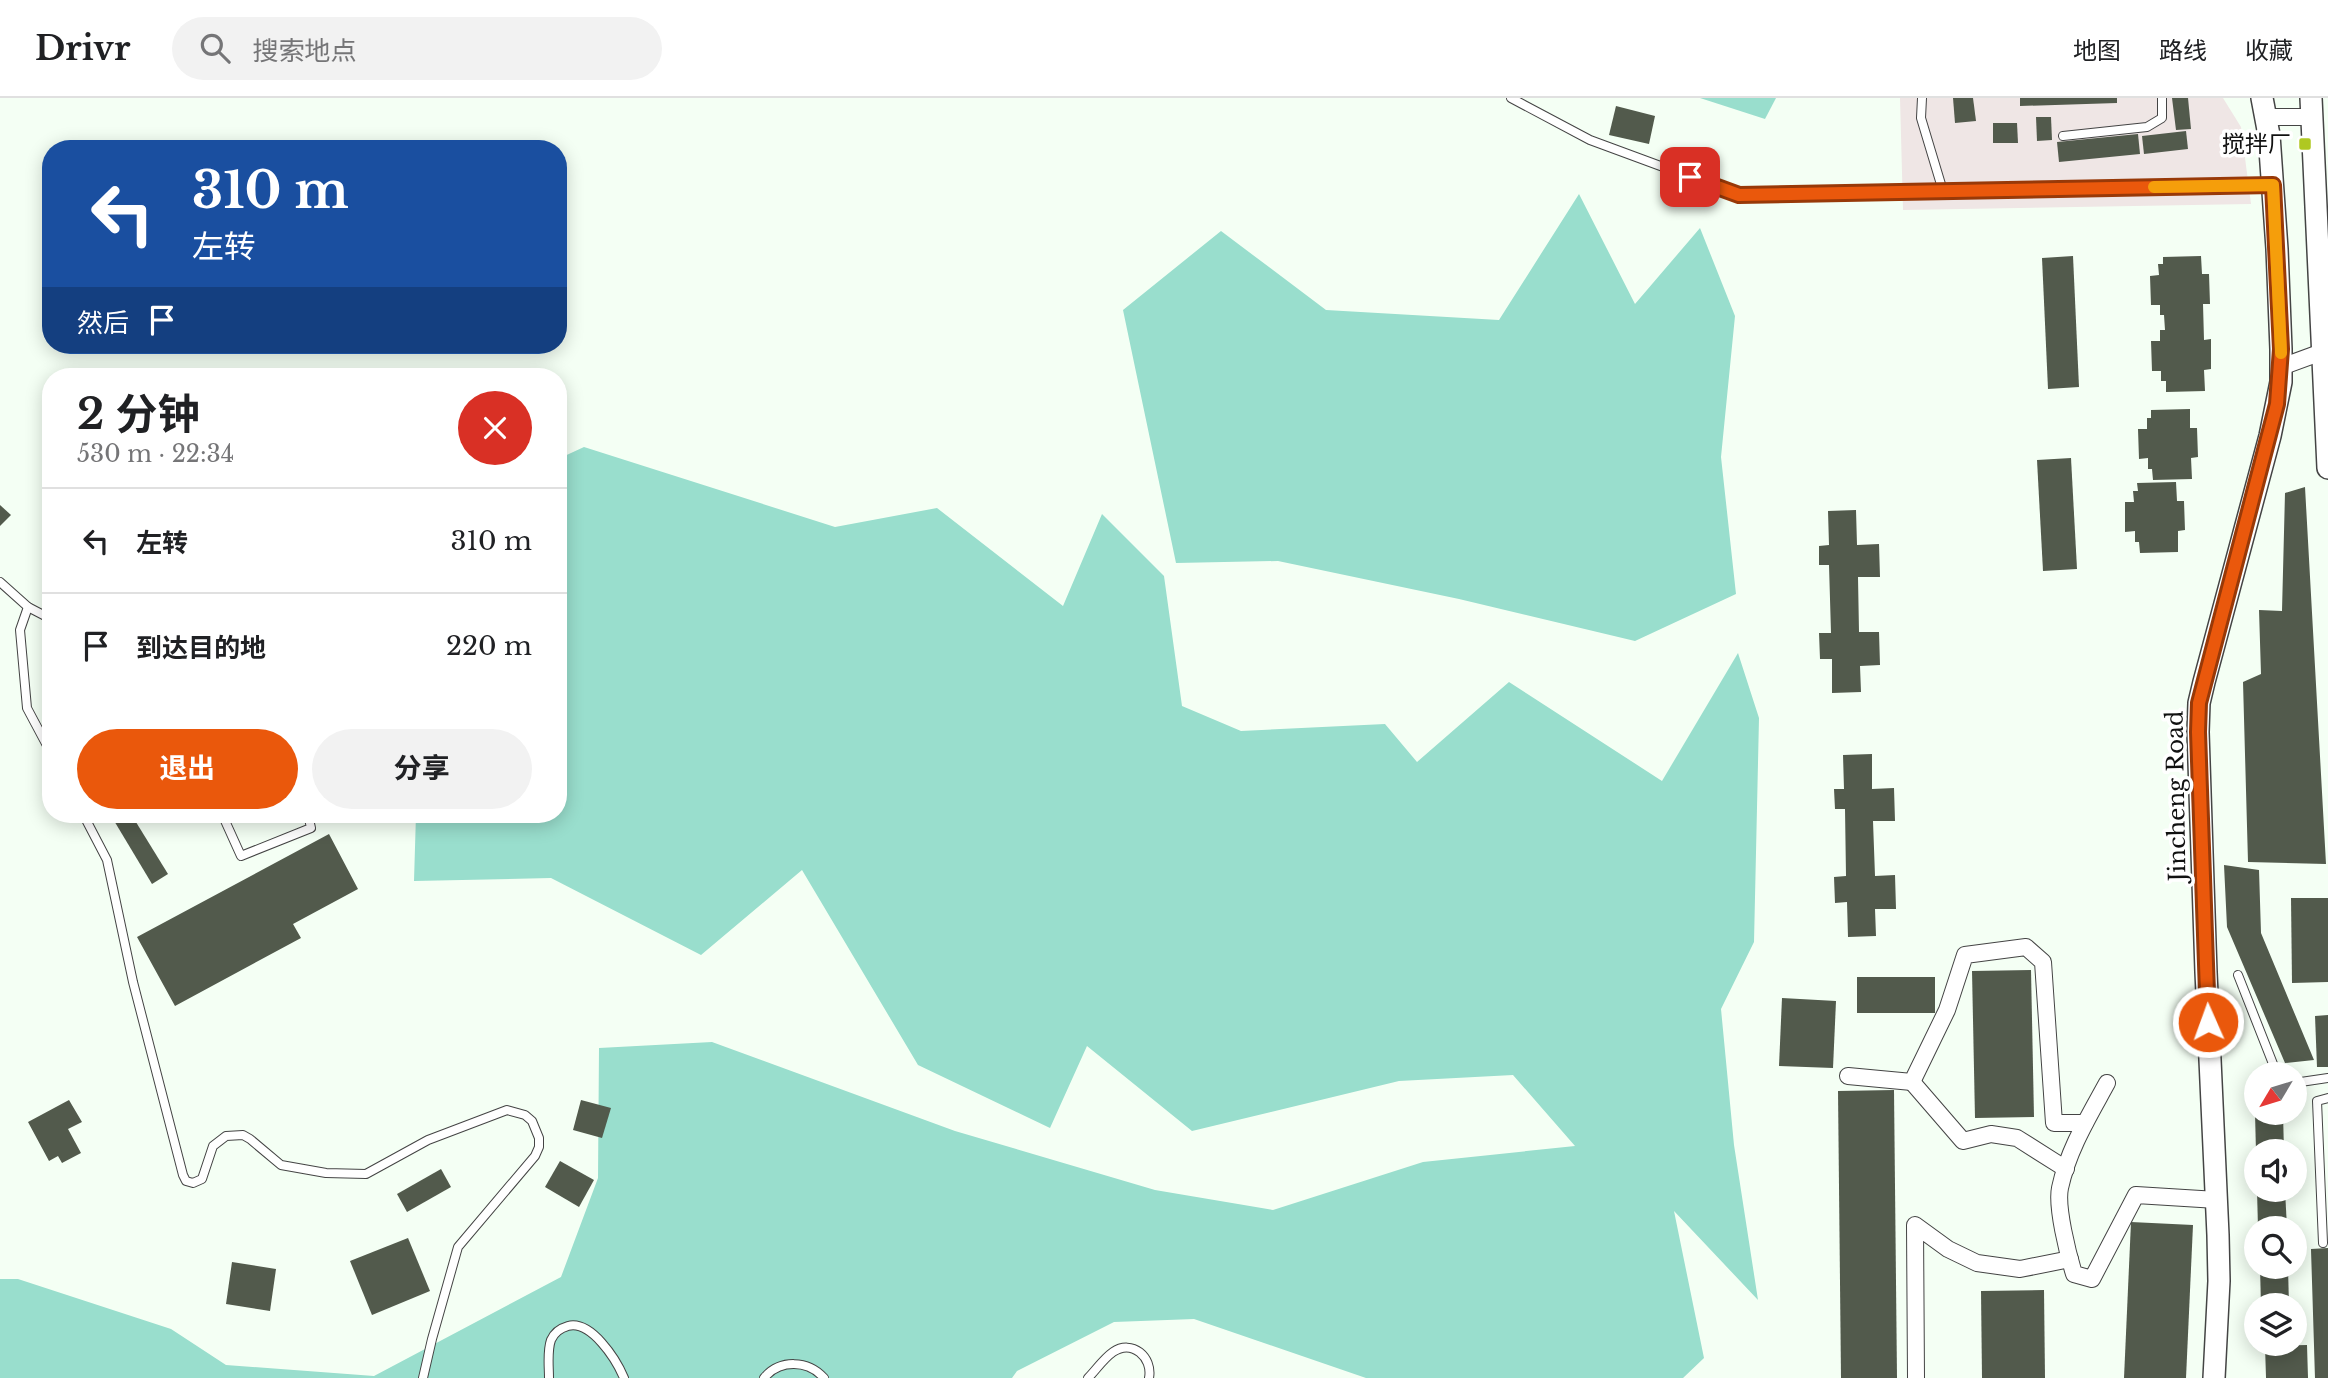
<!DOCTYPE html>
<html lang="zh">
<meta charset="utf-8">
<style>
:root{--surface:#fff;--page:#f2f2f2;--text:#202124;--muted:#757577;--line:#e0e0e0;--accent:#ea580c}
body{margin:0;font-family:"Libre Baskerville","Noto Sans SC",serif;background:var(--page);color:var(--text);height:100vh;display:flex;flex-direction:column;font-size:26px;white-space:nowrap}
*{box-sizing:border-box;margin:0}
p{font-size:23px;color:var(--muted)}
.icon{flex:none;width:38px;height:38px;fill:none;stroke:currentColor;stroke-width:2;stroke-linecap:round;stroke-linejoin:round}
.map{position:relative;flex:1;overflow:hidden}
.panel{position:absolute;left:42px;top:270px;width:525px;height:455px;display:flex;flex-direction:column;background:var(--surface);border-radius:28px;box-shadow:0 4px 18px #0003}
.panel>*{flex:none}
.banner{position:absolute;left:42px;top:42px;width:525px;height:214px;border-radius:28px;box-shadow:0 4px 18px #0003;background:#1a4fa0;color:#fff;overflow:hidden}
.needle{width:46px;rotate:232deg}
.tools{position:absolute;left:2244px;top:964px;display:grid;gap:14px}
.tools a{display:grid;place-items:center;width:63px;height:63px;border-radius:50%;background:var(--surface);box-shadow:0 4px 18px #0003;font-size:35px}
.pin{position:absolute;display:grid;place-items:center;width:60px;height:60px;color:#fff;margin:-30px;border-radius:14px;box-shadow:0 4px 10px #0006}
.me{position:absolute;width:77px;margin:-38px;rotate:358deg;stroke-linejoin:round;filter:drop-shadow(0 0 5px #0008)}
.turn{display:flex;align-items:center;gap:24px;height:147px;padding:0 35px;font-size:32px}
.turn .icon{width:91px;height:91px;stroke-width:2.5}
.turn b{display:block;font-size:49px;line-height:60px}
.then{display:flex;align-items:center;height:66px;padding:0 35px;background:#0003;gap:14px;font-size:26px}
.round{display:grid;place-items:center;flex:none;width:74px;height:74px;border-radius:37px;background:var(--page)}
.overview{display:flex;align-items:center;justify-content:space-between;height:119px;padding:0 35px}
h1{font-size:42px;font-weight:700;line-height:52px}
.primary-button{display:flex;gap:14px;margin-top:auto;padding:14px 35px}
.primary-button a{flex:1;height:80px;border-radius:42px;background:var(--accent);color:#fff;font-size:28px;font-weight:700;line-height:80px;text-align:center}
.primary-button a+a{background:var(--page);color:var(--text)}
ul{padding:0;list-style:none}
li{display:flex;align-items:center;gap:21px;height:105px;padding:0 35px;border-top:2px solid var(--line)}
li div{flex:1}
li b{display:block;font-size:26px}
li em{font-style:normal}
header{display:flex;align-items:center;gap:42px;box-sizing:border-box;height:98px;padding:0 35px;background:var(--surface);border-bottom:2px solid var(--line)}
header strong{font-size:33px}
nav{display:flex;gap:38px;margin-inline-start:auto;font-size:24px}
.search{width:490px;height:63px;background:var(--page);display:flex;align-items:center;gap:18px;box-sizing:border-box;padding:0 24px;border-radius:38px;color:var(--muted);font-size:26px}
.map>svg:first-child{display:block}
</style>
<header>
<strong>Drivr</strong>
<div class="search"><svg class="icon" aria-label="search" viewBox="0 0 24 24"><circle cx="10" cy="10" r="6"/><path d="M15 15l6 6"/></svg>搜索地点</div>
<nav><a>地图</a><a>路线</a><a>收藏</a></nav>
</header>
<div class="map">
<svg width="2328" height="1280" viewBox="0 0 2328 1280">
<rect width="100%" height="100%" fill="#f4fff4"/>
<path fill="#efe6e5" d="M1900,0H2223L2241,29L2251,106L1903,112Z"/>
<g fill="#99decd">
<path d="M1700,0H1776L1765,21Z"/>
<path d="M1579,96L1635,206L1700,130L1735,218L1721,359L1736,496L1635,543L1459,501L1278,463L1176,465L1123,212L1221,133L1326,212L1499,222Z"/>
<path d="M584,349L835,429L937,410L1063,508L1102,416L1164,478L1182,608L1241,633L1385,626L1417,664L1509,584L1662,683L1738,555L1759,620L1754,844L1721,911L1734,1047L1758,1202L1674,1113L1704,1260L1683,1280H1366L1194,1221L1114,1224L1017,1273L1012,1280H0V1181H18L171,1231L226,1267L374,1278L561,1179L598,1080L599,950L712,944L955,1033L1155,1092L1273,1112L1423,1064L1575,1048L1513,977L1399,983L1192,1033L1087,948L1050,1030L918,967L802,772L701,857L551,780L414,783L416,716H558V361Z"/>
</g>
<g fill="#525a4c">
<path d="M1953,0H1973L1976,23L1955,25Z"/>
<path d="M2020,0H2117V5L2020,8Z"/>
<path d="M2172,0H2188L2191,31L2176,32Z"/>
<path d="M1616,8L1655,18L1649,46L1609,37Z"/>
<path d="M2036,19H2051L2052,42L2037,43Z"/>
<path d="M1993,25H2017L2018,45H1993Z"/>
<path d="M2186,33L2188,51L2144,56L2142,38Z"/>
<path d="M2138,36L2140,56L2059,64L2057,44Z"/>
<path d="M2073,158L2079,289L2048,291L2042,160Z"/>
<path d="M2201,158L2202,176H2209L2210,206H2203L2204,242L2211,241V271L2204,272L2205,293L2166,294V283H2161V273H2152L2151,243H2160V232H2165L2164,217H2160V207H2151L2150,178L2159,177L2158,166H2163V159Z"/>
<path d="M2190,311V330H2197L2198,359L2191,360L2192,381L2153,382L2152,371H2148V360L2139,361L2138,331H2147V320H2151V312Z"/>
<path d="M2071,360L2077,471L2043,473L2037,362Z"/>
<path d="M2176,384L2177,403H2184L2185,432L2178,433V454L2140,455L2139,444H2135V433L2125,434V404H2134L2133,393H2138L2137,385Z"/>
<path d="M2305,389L2326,766L2248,764L2243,584L2261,576L2259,512L2282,513L2285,395Z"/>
<path d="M0,407L11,417L0,428Z"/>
<path d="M1856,412L1857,447L1879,446L1880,479H1858L1859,534H1879L1880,567L1860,568L1861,594L1832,595V561H1820L1819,535H1831L1829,467H1819V448L1829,447L1828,413Z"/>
<path d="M1872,656V691L1894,690L1895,723H1873L1875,778L1895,777L1896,811H1875L1876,838L1848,839L1847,804L1835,805L1834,779L1846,778L1845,711H1835L1834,691H1844L1843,657Z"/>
<path d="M110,716H131L168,776L152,786Z"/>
<path d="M329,736L358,791L293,826L301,840L175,908L137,839Z"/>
<path d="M2224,767L2259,772L2261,835L2314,962L2285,965L2227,829Z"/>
<path d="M2291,800H2328V884L2292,885Z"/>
<path d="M2031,872L2034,1019L1975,1020L1972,873Z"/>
<rect x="1857" y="879" width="78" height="36"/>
<path d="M1782,900L1836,903L1833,970L1779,968Z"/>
<path d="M2328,917V969H2317L2315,918Z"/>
<path d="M1894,992L1897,1280H1841L1838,993Z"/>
<path d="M69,1002L82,1024L68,1031L81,1055L62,1065L58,1058L49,1063L28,1024Z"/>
<path d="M581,1002L611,1010L602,1040L573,1032Z"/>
<path d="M2255,1015H2283L2284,1054H2256Z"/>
<path d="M560,1063L594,1082L579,1109L545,1089Z"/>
<path d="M441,1071L451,1089L407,1114L397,1096Z"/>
<path d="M2257,1092H2285L2287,1130H2258Z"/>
<path d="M2131,1124L2193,1127L2186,1280H2124Z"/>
<path d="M408,1140L430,1193L372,1217L350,1163Z"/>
<path d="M2328,1150V1280H2315L2311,1151Z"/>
<path d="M232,1164L276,1171L270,1213L226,1206Z"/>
<path d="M2260,1169H2288L2289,1208H2261Z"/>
<path d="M2044,1192L2045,1280H1982L1981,1193Z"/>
<path d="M2307,1247L2308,1280H2266L2265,1248Z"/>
</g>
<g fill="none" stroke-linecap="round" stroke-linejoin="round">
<defs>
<g id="service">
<path d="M1511,0L1590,42L1739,97L2270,87"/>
<path d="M1922,0L1921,20L1943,93"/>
<path d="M2063,38L2147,29L2162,20V0"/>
<path d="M0,484L28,509L51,521"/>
<path d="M28,509L20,532L27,610L51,655"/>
<path d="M83,716L107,762L133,884L183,1077L186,1083L193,1085L202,1081L213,1048L226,1038L243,1037L250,1041L281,1067L326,1075L366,1076L428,1042L507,1012L525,1017L532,1023L539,1040V1049L535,1058L458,1149L432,1241L423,1280"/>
<path d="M222,716L241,758L311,730L308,716"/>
<path d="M2238,877L2277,976"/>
<path d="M2294,985L2328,980"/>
<path d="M2323,1145L2317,1003L2328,1000"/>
<path d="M549,1280C549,1268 547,1253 551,1242C554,1235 561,1230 568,1228C591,1222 616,1261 624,1280"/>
<path d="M764,1280C780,1261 808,1262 824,1280"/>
<path d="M1088,1280C1096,1272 1103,1261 1113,1254C1132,1241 1153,1259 1149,1280"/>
</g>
<g id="minor">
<path d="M2266,19H2312"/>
<path d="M2281,269L2322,254"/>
<path d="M1848,978L1912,984L1947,912L1965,857L2026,849L2043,864L2054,1025H2085"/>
<path d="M1912,984L1963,1043L1991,1036L2017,1040L2066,1071"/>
<path d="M2107,985C2089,1018 2068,1052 2060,1090C2056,1109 2068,1156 2074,1176L2092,1181L2136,1097L2217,1102"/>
<path d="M1916,1280L1915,1127L1948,1151L1977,1165L2020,1171L2070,1161"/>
</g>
<g id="tertiary">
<path d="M2311,0L2328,370"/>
<path d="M2214,1280L2219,1183L2218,1137L2206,874L2198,634L2199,605L2204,584L2270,338L2281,284V251L2277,151L2269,37L2262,0"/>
</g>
</defs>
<use href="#service" stroke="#444" stroke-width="10"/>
<use href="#minor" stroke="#444" stroke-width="18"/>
<use href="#tertiary" stroke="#444" stroke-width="24"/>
<use href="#service" stroke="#fff" stroke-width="8"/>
<use href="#minor" stroke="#fff" stroke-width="16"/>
<use href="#tertiary" stroke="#fff" stroke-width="21"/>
</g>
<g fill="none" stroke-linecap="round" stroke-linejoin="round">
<defs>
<path id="route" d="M1690,79L1739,97L2273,87L2281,251L2277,306L2199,605L2198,634L2208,924"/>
</defs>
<use href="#route" stroke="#983908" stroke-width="18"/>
<use href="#route" stroke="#ea580c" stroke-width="12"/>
<path stroke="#f59e0b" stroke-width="12" d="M2154,89L2273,87L2281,255"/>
</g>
<rect fill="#afc821" stroke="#fff" stroke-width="2.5" x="2298" y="39" width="14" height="14" rx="3.5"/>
<g text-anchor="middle" stroke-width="7" stroke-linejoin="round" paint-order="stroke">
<g font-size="23" fill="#111" stroke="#fff" text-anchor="end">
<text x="2291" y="54">搅拌厂</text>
</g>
<g font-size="23" fill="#111" stroke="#fff">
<text transform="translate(2176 698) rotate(-91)" y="8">Jincheng Road</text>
</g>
</g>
</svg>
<div class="tools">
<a><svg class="needle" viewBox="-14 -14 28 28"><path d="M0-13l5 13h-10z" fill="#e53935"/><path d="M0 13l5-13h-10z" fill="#757577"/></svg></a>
<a><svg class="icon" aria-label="sound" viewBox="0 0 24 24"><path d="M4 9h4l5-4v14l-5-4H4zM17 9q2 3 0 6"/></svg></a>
<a><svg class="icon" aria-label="search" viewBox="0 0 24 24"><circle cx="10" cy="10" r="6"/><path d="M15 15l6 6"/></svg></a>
<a><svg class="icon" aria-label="layers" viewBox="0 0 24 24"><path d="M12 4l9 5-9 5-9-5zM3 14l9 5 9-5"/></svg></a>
</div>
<div class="pin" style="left:1690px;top:79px;background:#d93025"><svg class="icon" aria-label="arrive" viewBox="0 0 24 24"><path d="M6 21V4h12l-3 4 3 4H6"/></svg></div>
<svg class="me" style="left:2208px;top:924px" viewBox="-20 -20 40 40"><circle r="17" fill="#ea580c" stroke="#fff" stroke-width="3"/><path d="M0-11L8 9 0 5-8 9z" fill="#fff"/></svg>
<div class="banner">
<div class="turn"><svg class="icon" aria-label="left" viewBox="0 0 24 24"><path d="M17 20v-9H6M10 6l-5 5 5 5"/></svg><div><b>310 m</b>左转</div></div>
<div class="then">然后<svg class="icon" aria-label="arrive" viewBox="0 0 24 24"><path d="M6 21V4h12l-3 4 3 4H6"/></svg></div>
</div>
<section class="panel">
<div class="overview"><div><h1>2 分钟</h1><p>530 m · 22:34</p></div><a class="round" style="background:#d93025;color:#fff"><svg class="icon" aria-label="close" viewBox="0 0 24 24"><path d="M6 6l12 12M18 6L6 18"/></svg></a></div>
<ul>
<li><svg class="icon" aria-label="left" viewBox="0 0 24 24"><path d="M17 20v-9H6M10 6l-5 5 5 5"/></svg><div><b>左转</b></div><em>310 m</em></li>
<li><svg class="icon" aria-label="arrive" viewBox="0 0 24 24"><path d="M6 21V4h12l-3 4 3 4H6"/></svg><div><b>到达目的地</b></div><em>220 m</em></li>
</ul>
<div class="primary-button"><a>退出</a><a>分享</a></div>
</section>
</div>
